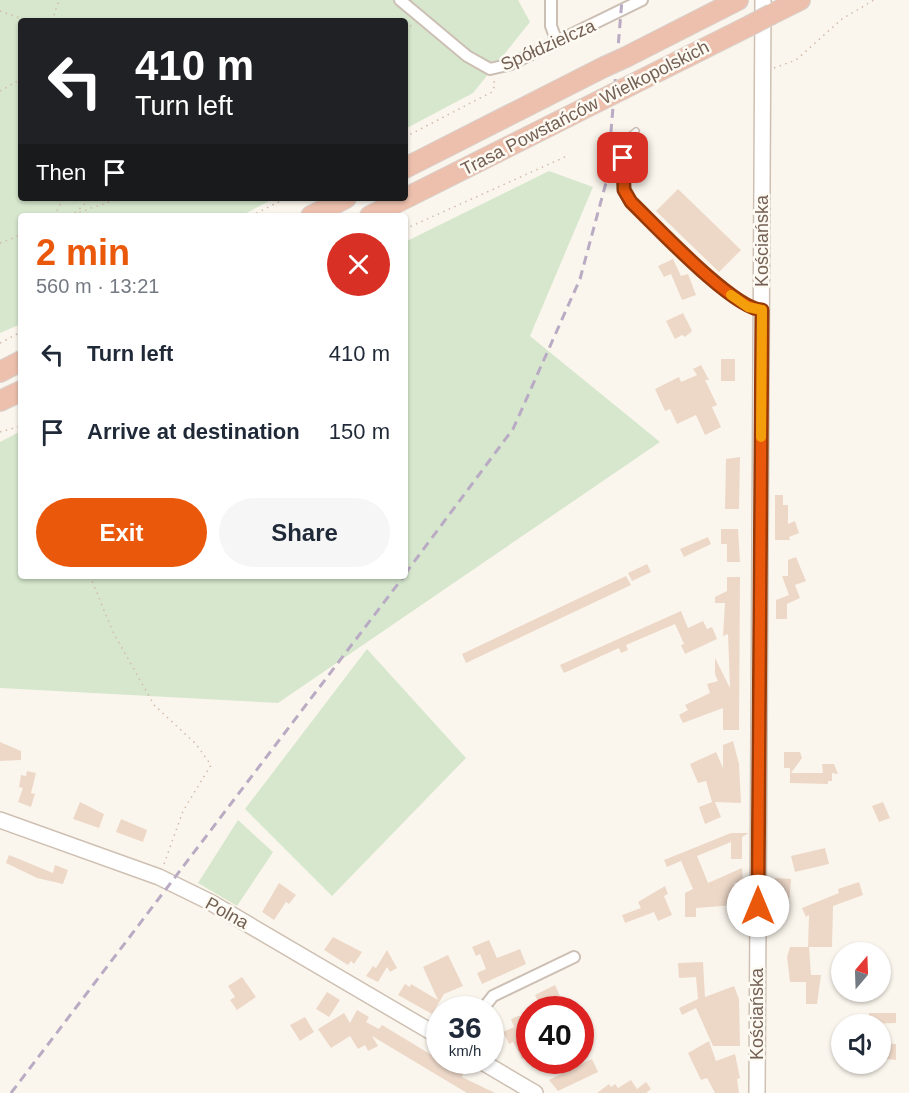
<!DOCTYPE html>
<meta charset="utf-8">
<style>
:root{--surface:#fff;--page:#f6f6f7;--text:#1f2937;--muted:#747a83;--accent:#ea580c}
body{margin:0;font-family:Arial,sans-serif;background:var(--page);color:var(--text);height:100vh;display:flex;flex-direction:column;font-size:22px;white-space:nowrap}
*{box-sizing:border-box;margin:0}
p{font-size:20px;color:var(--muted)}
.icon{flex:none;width:33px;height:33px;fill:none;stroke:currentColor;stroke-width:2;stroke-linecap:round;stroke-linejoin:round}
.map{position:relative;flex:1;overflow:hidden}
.side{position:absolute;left:18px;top:213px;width:390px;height:366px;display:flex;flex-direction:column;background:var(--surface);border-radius:6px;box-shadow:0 2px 4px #0004}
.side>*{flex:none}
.hud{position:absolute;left:18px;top:18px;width:390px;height:183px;border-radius:6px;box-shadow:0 2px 4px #0004;background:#202124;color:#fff;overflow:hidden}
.needle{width:39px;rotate:19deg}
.fabs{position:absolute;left:831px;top:942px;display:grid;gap:12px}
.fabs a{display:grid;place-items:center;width:60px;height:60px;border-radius:50%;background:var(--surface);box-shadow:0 2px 4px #0004;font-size:30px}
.speed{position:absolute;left:426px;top:996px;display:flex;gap:12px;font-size:30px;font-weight:700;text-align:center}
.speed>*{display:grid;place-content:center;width:78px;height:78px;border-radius:50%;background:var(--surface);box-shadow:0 2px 4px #0004;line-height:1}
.speed small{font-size:15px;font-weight:400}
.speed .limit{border:9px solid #d22;background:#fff;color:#111}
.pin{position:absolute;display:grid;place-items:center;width:51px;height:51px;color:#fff;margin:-26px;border-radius:12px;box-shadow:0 3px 9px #0006}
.me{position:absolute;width:66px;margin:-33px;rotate:0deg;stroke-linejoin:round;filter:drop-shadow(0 0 4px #0008)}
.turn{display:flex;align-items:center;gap:21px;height:126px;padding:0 18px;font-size:27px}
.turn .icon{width:78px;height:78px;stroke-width:2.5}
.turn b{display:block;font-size:42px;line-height:51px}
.then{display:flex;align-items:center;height:57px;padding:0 18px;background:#0003;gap:12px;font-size:22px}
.round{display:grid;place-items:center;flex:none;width:63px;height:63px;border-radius:32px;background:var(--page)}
.overview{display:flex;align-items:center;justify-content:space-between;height:102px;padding:0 18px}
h1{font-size:36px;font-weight:700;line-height:45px;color:var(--accent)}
.button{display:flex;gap:12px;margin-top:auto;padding:12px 18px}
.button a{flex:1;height:69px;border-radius:36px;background:var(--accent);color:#fff;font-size:24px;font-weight:700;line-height:69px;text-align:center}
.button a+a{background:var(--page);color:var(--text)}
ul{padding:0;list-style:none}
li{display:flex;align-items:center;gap:18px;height:78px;padding:0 18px}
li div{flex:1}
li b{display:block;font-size:22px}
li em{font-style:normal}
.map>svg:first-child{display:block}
</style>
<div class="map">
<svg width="909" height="1093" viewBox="0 0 909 1093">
<rect width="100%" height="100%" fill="#fbf6ed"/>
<g fill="#d6e7cd">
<path d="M0,0H518L530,22L473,93L405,129V21H21V198H275L241,216H21V324L0,333Z"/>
<path d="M549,171L593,187L530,336L660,442L278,703L0,688V442L21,431V576H405V242Z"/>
<path d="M367,649L466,758L332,896L245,809Z"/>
<path d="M238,820L273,852L237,906L198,883Z"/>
</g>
<g fill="#edd8c8">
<path d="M678,189L741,250L719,272L656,211Z"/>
<path d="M673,259L681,276L688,274L696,295L682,300L671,274L664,277L658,266Z"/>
<path d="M683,313L692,331L685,337L682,335L675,339L666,321Z"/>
<rect x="721" y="359" width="14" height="22"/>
<path d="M701,365L709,380H705L717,405L712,407L721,427L705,435L696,415L677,424L670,409L665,411L655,389L679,377L681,382L697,375L693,369Z"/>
<path d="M740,457L739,509H725L726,459Z"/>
<path d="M775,495H783V505H788V524L795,521L799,533L789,537L790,540H775Z"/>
<path d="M721,529H738L740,562H727V544H721Z"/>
<path d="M708,537L711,544L684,557L680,549Z"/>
<path d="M796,557L806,581L795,585L800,598L787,604V619H776V600L789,595L782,576H788V560Z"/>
<path d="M647,564L651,572L632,581L628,573Z"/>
<path d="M626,576L631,585L466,663L462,654Z"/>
<path d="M727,577H740L739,730H723V708L683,723L679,715L688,710L685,705L710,693L707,684L718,681L715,674V658L730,688L728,634L723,636L725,603H715V597L727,591Z"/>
<path d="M681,611L688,628L703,621L707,629L712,627L717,639L685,654L681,645L684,644L675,624L626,645L628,650L621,653L619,648L564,673L560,665Z"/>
<path d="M733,741L739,764L741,803L715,802L721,817L705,824L699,807L712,802L706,781L698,783L690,764L716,752L723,768V745Z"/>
<path d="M0,742L21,751V760L0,761Z"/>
<path d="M784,752H800L802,758L791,773H823L822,764H834L838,774L832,773V781H828V784L790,783V768H784Z"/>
<path d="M27,771L36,773L31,793L35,794L31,807L18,802L23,788L19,787L21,775L26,776Z"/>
<path d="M80,802L104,814L99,828L73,819Z"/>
<path d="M883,802L890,818L879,822L872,806Z"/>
<path d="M121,819L147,830L143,842L116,832Z"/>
<path d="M731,833H749L742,837V859H731V842L697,856L708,883L742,868L743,882L734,883L735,905L696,908V917H685V893L693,889L681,861L667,867L664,860Z"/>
<path d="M825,848L829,864L795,872L791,856Z"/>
<path d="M9,855L53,873L55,865L68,870L63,884L37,878L6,863Z"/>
<path d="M775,878L791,879L788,916L774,914Z"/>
<path d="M859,882L863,895L833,906L832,947H808L809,915L806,917L802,908L839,893L838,889Z"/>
<path d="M279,883L296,895L289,904L286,902L274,920L262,912Z"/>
<path d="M665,886L668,894L664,896L672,915L658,921L654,912L625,923L622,915L641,908L638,902Z"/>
<path d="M333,937L362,952L354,964L351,961L348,965L324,950Z"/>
<path d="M489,940L497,958L520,949L526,964L482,984L477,973L486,969L480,954L476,956L472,947Z"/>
<path d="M790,947H809L811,975H821L817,1004H806V982H790L787,957Z"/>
<path d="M387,950L397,968L390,972L387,967L378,982L366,976L373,966L376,968Z"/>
<path d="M448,955L463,986L444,994L432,1014L398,995L405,984L410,987L411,984L438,1000L423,967Z"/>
<path d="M703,962L705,997L734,986L739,999L740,1046H713L696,1008L682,1015L679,1008L698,999L696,977L679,978L678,963Z"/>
<path d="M242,977L256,997L237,1010L230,1000L235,997L228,986Z"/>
<path d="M555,985L560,996L550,1001L553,1006L542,1010L535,995Z"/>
<path d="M327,992L340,1000L329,1017L316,1009Z"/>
<path d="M357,1010L369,1017L366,1022L379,1029L382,1025L463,1074L462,1077L495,1093H467L372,1036L378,1046L368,1051L365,1045L358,1049L350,1036L331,1048L318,1029L344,1013L350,1023Z"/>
<path d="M869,1013H896V1023L868,1024Z"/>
<path d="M518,1016H522L530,1040V1056L522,1059L513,1042L509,1044L503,1032L514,1027L511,1019Z"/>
<path d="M305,1017L314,1032L300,1041L290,1025Z"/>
<path d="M709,1041L716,1061L735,1054L740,1078L737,1079L739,1093H715L707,1078L701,1080L688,1053Z"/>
<path d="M880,1043L896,1044V1060L885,1059V1053H880Z"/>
<path d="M592,1059L598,1072L558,1091L549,1080Z"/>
<path d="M631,1080L637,1089L646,1082L651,1089L646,1093H597L609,1084L611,1087L615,1084L618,1088Z"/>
</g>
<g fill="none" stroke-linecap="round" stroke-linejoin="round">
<defs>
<path id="lane" d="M636,131L625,140C622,162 620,182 631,202C653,223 735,309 760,310"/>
<g id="street">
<path d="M400,0L467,56L490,69L511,64L642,0"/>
<path d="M551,0V26L557,42"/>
<path d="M482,1010L493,996L574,957"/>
</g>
<g id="secondary">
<path d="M0,820L159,877L210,902L440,1037"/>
<path d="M479,1060L535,1093"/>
<path d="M757,1093L763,0"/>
</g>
<g id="highway">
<path d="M772,14L800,0"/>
<path d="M626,57L738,0"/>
<path d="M623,89L749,26"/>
<path d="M405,168L604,67"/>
<path d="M311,216L346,198"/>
<path d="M370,216L601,100"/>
<path d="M0,372L21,361"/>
<path d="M0,401L21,391"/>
</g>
</defs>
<use href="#lane" stroke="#ccbfb4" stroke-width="8"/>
<use href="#street" stroke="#ccbfb4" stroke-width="14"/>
<use href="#secondary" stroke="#cec0b2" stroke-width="18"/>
<use href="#highway" stroke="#d8d2cf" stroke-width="22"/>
<g stroke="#d2bcab" stroke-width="1.5" stroke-dasharray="1.5 4.5" stroke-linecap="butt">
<path d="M0,11L28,21"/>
<path d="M52,21L59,0"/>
<path d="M405,29L412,25"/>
<path d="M774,68L796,60L842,19L874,0"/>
<path d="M0,91L21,79"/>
<path d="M405,137L492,92L495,85L493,78"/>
<path d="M75,213L91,198"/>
<path d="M54,216L64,198"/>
<path d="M68,216L121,198"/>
<path d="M251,216L286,198"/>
<path d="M405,229L567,156"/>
<path d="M0,243L21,235"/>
<path d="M0,343L21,332"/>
<path d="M0,432L21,426"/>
<path d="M90,576L113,632L154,705L196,744L211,765L183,811L164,864"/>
</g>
<use href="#lane" stroke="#fff" stroke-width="5"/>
<use href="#street" stroke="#fff" stroke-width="10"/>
<use href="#secondary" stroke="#fff" stroke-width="15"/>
<use href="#highway" stroke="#ecc0ad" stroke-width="20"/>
<g stroke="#baabc4" stroke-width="3" stroke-dasharray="9 6" stroke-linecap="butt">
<path d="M405,574L513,429L580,279L607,179L622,0"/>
<path d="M11,1093L404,576"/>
</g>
<defs>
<g id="highway-bridge">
<path d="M749,26L772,14"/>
<path d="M604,67L626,57"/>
<path d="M601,100L623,89"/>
</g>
</defs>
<use href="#highway-bridge" stroke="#d8d2cf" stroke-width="22" stroke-linecap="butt"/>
<use href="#highway-bridge" stroke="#ecc0ad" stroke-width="20"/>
</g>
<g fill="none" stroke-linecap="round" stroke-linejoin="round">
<defs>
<path id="route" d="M623,158L624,190L631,202C655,225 733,309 762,310L758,906"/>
</defs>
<use href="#route" stroke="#983908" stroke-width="15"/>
<use href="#route" stroke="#ea580c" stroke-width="10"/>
<path stroke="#f59e0b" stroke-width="10" d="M731,295L748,307L762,310L761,437"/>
</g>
<g text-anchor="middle" stroke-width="5" stroke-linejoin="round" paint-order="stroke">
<g font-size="18" fill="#746052" stroke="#fdfaf4">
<text transform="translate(548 45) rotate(-24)" y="6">Spółdzielcza</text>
<text transform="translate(585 108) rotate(-27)" y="6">Trasa Powstańców Wielkopolskich</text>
<text transform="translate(762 241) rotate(-90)" y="6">Kościańska</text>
<text transform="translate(227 913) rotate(29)" y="6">Polna</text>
<text transform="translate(757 1014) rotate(-90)" y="6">Kościańska</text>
</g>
</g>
</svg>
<div class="fabs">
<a><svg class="needle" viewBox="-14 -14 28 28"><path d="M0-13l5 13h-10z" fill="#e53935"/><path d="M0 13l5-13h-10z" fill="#747a83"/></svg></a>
<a><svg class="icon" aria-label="sound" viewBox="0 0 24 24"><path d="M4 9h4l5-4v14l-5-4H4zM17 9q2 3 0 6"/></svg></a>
</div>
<div class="speed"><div>36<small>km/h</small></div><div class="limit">40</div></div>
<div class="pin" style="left:623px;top:158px;background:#d93025"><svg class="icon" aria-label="arrive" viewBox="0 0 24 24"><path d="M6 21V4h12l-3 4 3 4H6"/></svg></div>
<svg class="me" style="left:758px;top:906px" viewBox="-20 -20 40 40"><circle r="19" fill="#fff"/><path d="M0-13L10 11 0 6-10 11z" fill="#ea580c"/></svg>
<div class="hud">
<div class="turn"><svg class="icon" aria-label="left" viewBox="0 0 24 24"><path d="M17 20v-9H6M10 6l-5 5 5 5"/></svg><div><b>410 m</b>Turn left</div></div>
<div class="then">Then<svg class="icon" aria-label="arrive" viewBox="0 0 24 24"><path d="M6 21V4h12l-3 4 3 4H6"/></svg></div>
</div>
<section class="side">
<div class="overview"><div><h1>2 min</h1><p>560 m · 13:21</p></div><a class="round" style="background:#d93025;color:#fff"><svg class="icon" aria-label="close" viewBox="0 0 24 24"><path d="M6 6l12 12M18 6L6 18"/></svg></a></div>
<ul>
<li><svg class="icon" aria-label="left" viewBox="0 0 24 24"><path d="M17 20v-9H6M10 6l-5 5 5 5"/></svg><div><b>Turn left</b></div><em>410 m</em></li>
<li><svg class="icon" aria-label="arrive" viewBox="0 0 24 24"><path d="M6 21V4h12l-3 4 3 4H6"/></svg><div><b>Arrive at destination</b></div><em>150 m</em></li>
</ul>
<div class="button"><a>Exit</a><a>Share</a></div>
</section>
</div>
